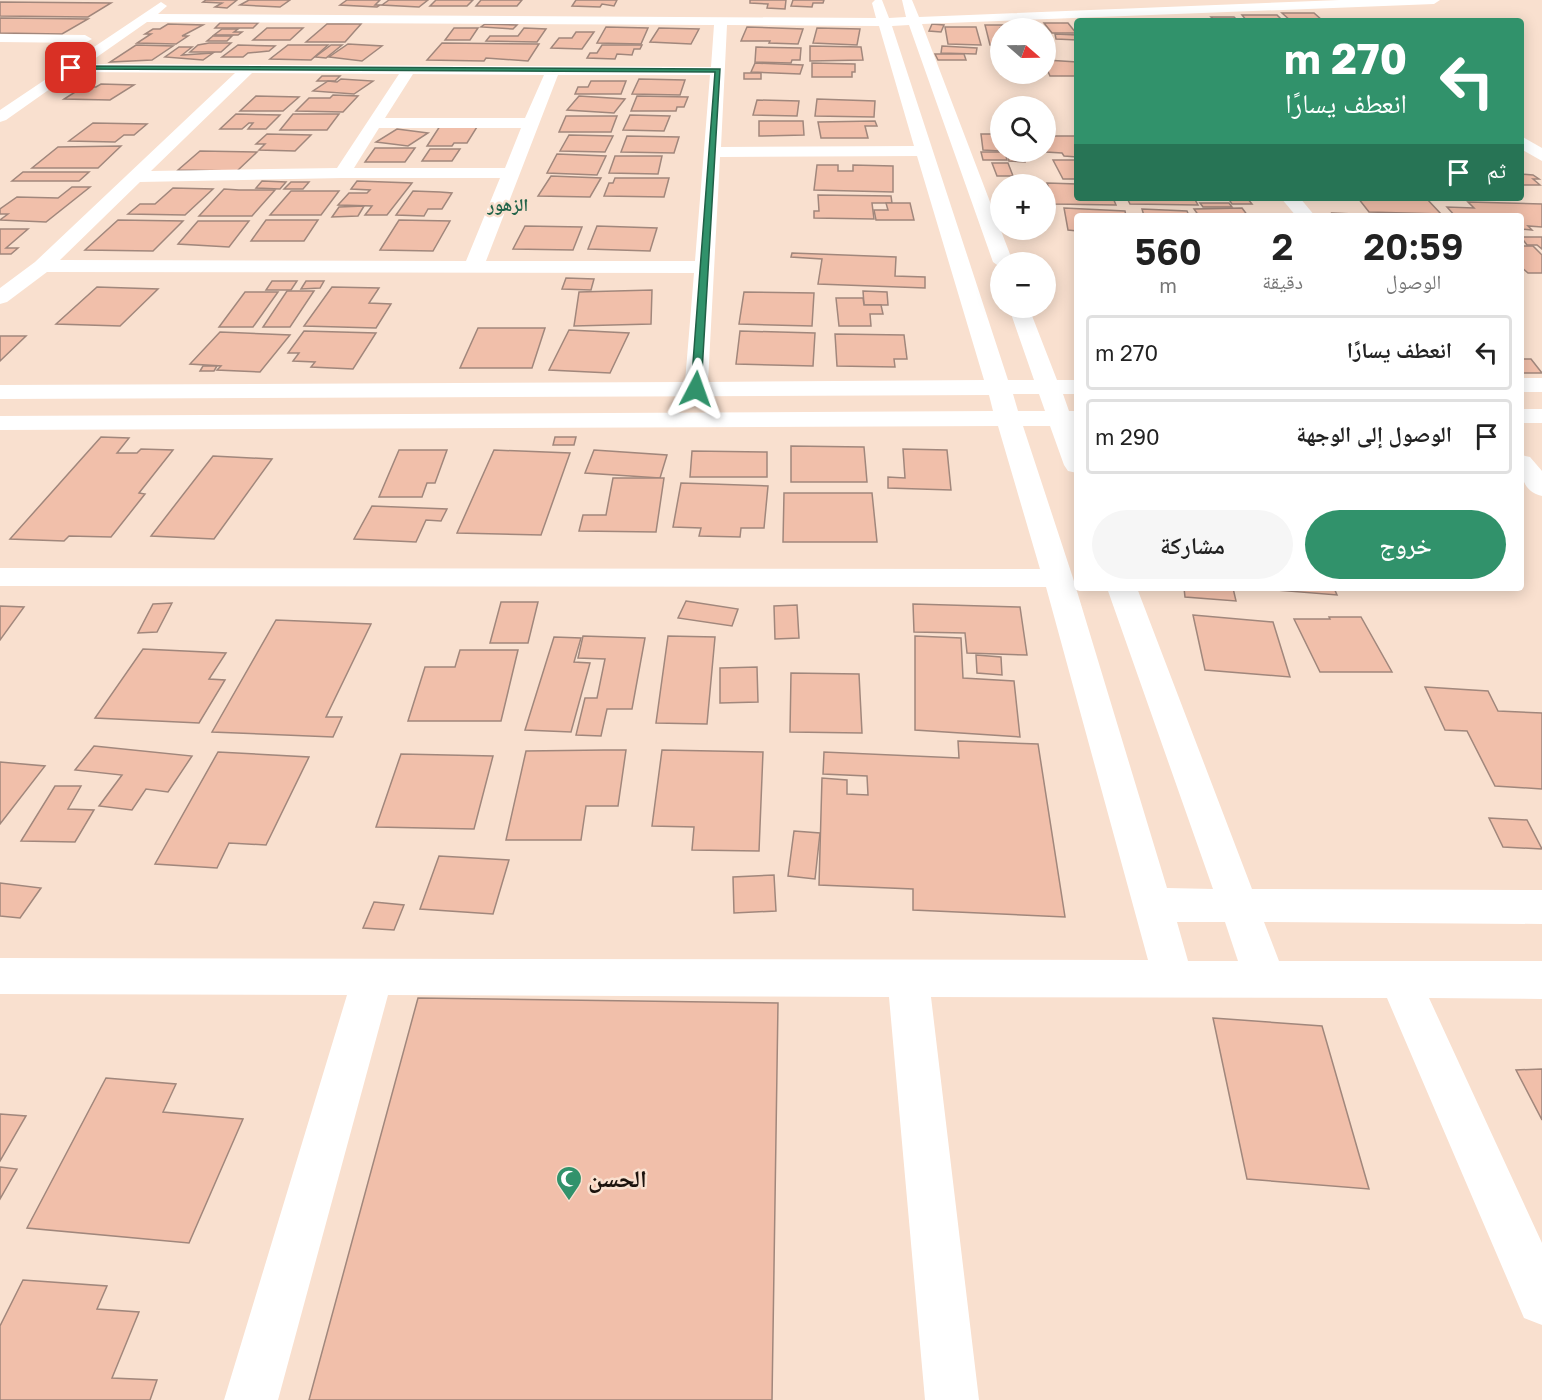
<!DOCTYPE html>
<html lang="ar">
<meta charset="utf-8">
<style>
:root{--surface:#fff;--page:#f6f6f6;--text:#222;--muted:#767676;--line:#e0e0e0;--accent:#31926b}
body{margin:0;font-family:"Golos Text","Noto Naskh Arabic",sans-serif;background:var(--page);color:var(--text);direction:rtl;height:100vh;display:flex;flex-direction:column;font-size:22px;white-space:nowrap}
*{box-sizing:border-box;margin:0}
p{font-size:20px;color:var(--muted)}
.icon{flex:none;width:33px;height:33px;fill:none;stroke:currentColor;stroke-width:2;stroke-linecap:round;stroke-linejoin:round}
.map{position:relative;flex:1;overflow:hidden;direction:ltr}
.details{position:absolute;left:1074px;top:213px;width:450px;height:378px;display:flex;flex-direction:column;background:var(--surface);border-radius:6px;box-shadow:0 3px 15px #0003;direction:rtl}
.details>*{flex:none}
.top-card{position:absolute;left:1074px;top:18px;width:450px;height:183px;border-radius:6px;box-shadow:0 3px 15px #0003;direction:rtl;background:#31926b;color:#fff;overflow:hidden}
.needle{width:39px;rotate:110deg}
.buttons{position:absolute;left:990px;top:18px;display:grid;gap:12px}
.buttons a{display:grid;place-items:center;width:66px;height:66px;border-radius:50%;background:var(--surface);box-shadow:0 3px 15px #0003;font-size:30px}
.pin{position:absolute;display:grid;place-items:center;width:51px;height:51px;color:#fff;margin:-26px;border-radius:12px;box-shadow:0 3px 9px #0006}
.me{position:absolute;width:66px;margin:-33px;rotate:4deg;stroke-linejoin:round;filter:drop-shadow(0 0 4px #0008)}
.turn{display:flex;align-items:center;gap:21px;height:126px;padding:0 18px;font-size:27px}
.turn .icon{width:78px;height:78px;stroke-width:2.5}
.turn b{display:block;font-size:42px;line-height:51px}
.then{display:flex;align-items:center;height:57px;padding:0 18px;background:#0003;gap:12px;font-size:22px}
.eta{display:flex;justify-content:space-evenly;align-items:center;height:102px;text-align:center}
.eta b{font-size:36px;font-weight:600;line-height:42px}
.cta{display:flex;gap:12px;margin-top:auto;padding:12px 18px}
.cta a{flex:1;height:69px;border-radius:36px;background:var(--accent);color:#fff;font-size:24px;font-weight:600;line-height:69px;text-align:center}
.cta a+a{background:var(--page);color:var(--text)}
ul{padding:0;list-style:none}
li{display:flex;align-items:center;gap:18px;height:75px;margin:0 12px 9px;padding:0 6px;border:3px solid var(--line);border-radius:6px}
li div{flex:1}
li b{display:block;font-size:22px}
li em{font-style:normal}
.map>svg:first-child{display:block}
</style>
<div class="map">
<svg width="1542" height="1400" viewBox="0 0 1542 1400">
<rect width="100%" height="100%" fill="#f9e0cf"/>
<g fill="#f1bfaa" stroke="#a1877c" stroke-width="1.5">
<path d="M206,0H237L227,8L215,7L222,3L203,2Z"/>
<path d="M249,0H290L280,7L240,5Z"/>
<path d="M347,0H380L375,5H380L377,7L340,5Z"/>
<path d="M389,0H428L419,7L382,5Z"/>
<path d="M436,0H473L467,6H430Z"/>
<path d="M481,0H522L517,6H476Z"/>
<path d="M576,0H617L614,6L602,4L600,7L572,6Z"/>
<path d="M750,0H786L785,9L767,8L768,4L750,3Z"/>
<path d="M793,0H824L823,3H813L812,7L791,6Z"/>
<path d="M0,2L111,3L88,17L0,16Z"/>
<path d="M1282,13H1314L1323,21H1291Z"/>
<path d="M1242,15H1277L1283,21H1247Z"/>
<path d="M1211,17H1234L1238,21H1190L1189,19H1213Z"/>
<path d="M0,18L88,19L62,34L0,33Z"/>
<path d="M220,23H258L253,28H215Z"/>
<path d="M1044,23H1068L1076,33H1052Z"/>
<path d="M168,24L203,25L182,36H188L176,44L137,43L151,34H145L153,29H160Z"/>
<path d="M327,24H361L345,42H306Z"/>
<path d="M485,24L517,25L513,29L481,27Z"/>
<path d="M932,24L944,25L941,32L929,31Z"/>
<path d="M985,25H1016L1017,28H1000V45H990Z"/>
<path d="M606,27L648,28L641,44L597,43Z"/>
<path d="M747,27L803,29L798,44L769,43L770,41H741Z"/>
<path d="M945,27H976L981,45L948,44Z"/>
<path d="M267,28H303L290,40H253Z"/>
<path d="M454,28H478L470,40H445Z"/>
<path d="M524,28L546,29L537,42L486,41L490,36H518Z"/>
<path d="M659,28L699,29L691,44L650,42Z"/>
<path d="M817,28L860,29L857,45L813,43Z"/>
<path d="M222,29H238L234,32H242L238,35H214Z"/>
<path d="M576,32H594L582,49L551,48L559,38H572Z"/>
<path d="M1055,34L1077,35V40L1056,39Z"/>
<path d="M213,36H232L227,41H207Z"/>
<path d="M209,43H231L221,52H190L198,45Z"/>
<path d="M442,43L539,44L528,61L486,58L484,61L427,60Z"/>
<path d="M348,44L382,46L362,61L329,57Z"/>
<path d="M136,45L173,46L152,60L110,62Z"/>
<path d="M238,45L275,46L269,51L248,53L243,57H222Z"/>
<path d="M288,45H328L311,60L270,59Z"/>
<path d="M331,45H342L326,58L315,57Z"/>
<path d="M602,45H642L640,49H634L632,55L617,54L615,59L587,58L590,53H597Z"/>
<path d="M810,46L861,47L863,60L810,61Z"/>
<path d="M942,46L977,48L976,54L941,53Z"/>
<path d="M179,47H192L182,55L213,53L203,60L165,57Z"/>
<path d="M756,47L801,48L800,60H792L791,63L755,62Z"/>
<path d="M935,54H964L966,60H938Z"/>
<path d="M1046,60L1077,62V76H1050L1046,67Z"/>
<path d="M755,63L803,65L800,74L751,72Z"/>
<path d="M812,63L855,64V72H852V77H812Z"/>
<rect x="744" y="73" width="17" height="6"/>
<path d="M322,76H340L335,81H317Z"/>
<path d="M341,79L373,81L354,94L313,91L328,81L337,82Z"/>
<path d="M639,79L685,80L680,95L632,94Z"/>
<path d="M591,81H626L621,94H575L578,87H588Z"/>
<path d="M101,84L134,85L110,100L64,99L83,87H96Z"/>
<path d="M333,95L358,96L343,112L296,111L309,98H330Z"/>
<path d="M256,96L299,97L283,111H240Z"/>
<path d="M579,96L625,99L614,113L567,110Z"/>
<path d="M637,96L688,97L684,107H677L676,111H631Z"/>
<path d="M817,99L875,101L874,117L815,116Z"/>
<path d="M757,100L799,101L797,116L753,115Z"/>
<path d="M236,114L280,115L266,129H248L253,123H249L242,129H220Z"/>
<path d="M293,114H339L327,130H280Z"/>
<path d="M630,115L670,116L664,131L623,130Z"/>
<path d="M566,116H617L611,132H559Z"/>
<path d="M759,121H803L804,135L759,136Z"/>
<path d="M875,121L877,126H865L868,138H821L818,122Z"/>
<path d="M93,123L147,124L134,135H124L115,142L69,141Z"/>
<path d="M440,126L477,127L467,143H454L452,146H427Z"/>
<path d="M397,129L428,133L408,146L376,142Z"/>
<path d="M267,134L311,135L295,151L259,150L265,144H256Z"/>
<path d="M981,134H1000V151L983,150Z"/>
<path d="M569,135L613,136L605,152L560,151Z"/>
<path d="M627,136L679,137L674,153L621,152Z"/>
<path d="M1046,136H1077V157L1064,156L1062,153L1046,152Z"/>
<path d="M121,146L98,168H32L58,147Z"/>
<path d="M375,148H415L405,162H365Z"/>
<path d="M430,149H460L452,161H422Z"/>
<path d="M200,151L257,152L237,171L178,170Z"/>
<path d="M981,152H1005L1007,160H983Z"/>
<path d="M1007,152H1023L1025,162L1009,161Z"/>
<path d="M557,154L606,156L597,175L547,173Z"/>
<path d="M615,156H662L658,174L609,173Z"/>
<path d="M1053,160H1077V179H1063Z"/>
<path d="M992,163H1008L1013,176H997Z"/>
<path d="M817,165H838V171H853V165L893,166V192L814,190Z"/>
<path d="M23,172H89L79,181H12Z"/>
<path d="M1521,174L1533,175L1539,179H1533L1540,185H1521Z"/>
<path d="M551,176L601,178L590,197L538,196Z"/>
<path d="M615,178H669L664,197L604,196L609,183H613Z"/>
<path d="M262,181L286,182L280,189L256,188Z"/>
<path d="M357,181L412,183L387,215H365L372,206L338,205L349,193H367L370,190L351,189Z"/>
<path d="M291,182H309L303,189H284Z"/>
<path d="M1047,183L1077,184V198H1113L1116,205L1054,204Z"/>
<path d="M72,187H90L46,222L0,220L8,214H0V209L17,197L58,198Z"/>
<path d="M173,188L213,189L185,215L128,214L140,204H155Z"/>
<path d="M224,189L239,190H275L252,216H199Z"/>
<path d="M291,191H339L321,215H270Z"/>
<path d="M413,191L440,192L452,193L442,209H428L424,216L396,215Z"/>
<path d="M818,195L891,196L892,203H872L874,219L814,218V211H819Z"/>
<path d="M1127,198H1194L1198,205L1130,204Z"/>
<path d="M1228,198H1247L1252,204H1232Z"/>
<path d="M1358,198H1426L1441,214L1369,212Z"/>
<path d="M1468,202L1542,204V227L1528,226L1532,230L1521,229V216H1455L1447,207L1474,208Z"/>
<path d="M886,203H910L914,220H876L874,210H888Z"/>
<path d="M1200,203H1229L1232,207H1203Z"/>
<path d="M364,206L358,216L332,217L339,207Z"/>
<path d="M1064,208L1125,211L1126,216H1077V231L1068,230Z"/>
<path d="M1242,208L1248,216H1199L1194,209Z"/>
<path d="M1142,209L1187,211L1189,216H1144Z"/>
<path d="M1332,213L1376,215L1377,216H1334Z"/>
<path d="M118,220L183,221L153,251L85,250Z"/>
<path d="M266,220H318L304,241H251Z"/>
<path d="M399,220L450,221L433,251L380,250Z"/>
<path d="M198,221H249L229,247L178,244Z"/>
<path d="M525,226L582,227L573,250L513,249Z"/>
<path d="M597,226L657,228L650,251L588,249Z"/>
<path d="M0,229H28L6,248H18L11,254H0Z"/>
<path d="M1521,237H1542V249L1537,245H1527Z"/>
<path d="M1521,246H1533L1542,255V273H1528L1521,267Z"/>
<path d="M792,253L896,257L895,276L925,277V288L818,284L822,259L791,257Z"/>
<path d="M566,278L594,279L591,290L562,289Z"/>
<path d="M272,281H297L291,290H266Z"/>
<path d="M306,281H324L320,288L301,289Z"/>
<path d="M97,287L158,289L120,326L56,324Z"/>
<path d="M332,287L379,288L369,303L391,304L376,328L304,326Z"/>
<path d="M652,290L651,324L574,326L579,292Z"/>
<path d="M287,291H314L290,327H263Z"/>
<path d="M863,291L887,292L888,305H864Z"/>
<path d="M245,292H278L253,327H219Z"/>
<path d="M744,292L814,293L812,326L739,324Z"/>
<path d="M836,298H863L864,305H881L883,314H870L871,326H839Z"/>
<path d="M478,328H545L532,368H460Z"/>
<path d="M569,330L629,333L610,373L549,370Z"/>
<path d="M304,331L376,333L353,369L311,367L315,362L293,361L299,353H288Z"/>
<path d="M740,331L815,333L813,366L736,364Z"/>
<path d="M220,332L290,335L260,372L217,370L221,366L190,364Z"/>
<path d="M835,334L904,335L907,359H894L895,367L837,366Z"/>
<path d="M0,336H26L0,361Z"/>
<path d="M1521,359H1531L1542,373H1521Z"/>
<path d="M203,366H217L214,371H200Z"/>
<path d="M101,437L129,438L117,453H137L141,449L173,450L139,493L145,494L111,537L69,536L64,541L10,539Z"/>
<path d="M555,437H576L574,445H553Z"/>
<path d="M791,446L864,447L867,482H791Z"/>
<path d="M903,449L947,450L951,490L888,488V477L905,478Z"/>
<path d="M399,450H447L435,483H427L422,497H379Z"/>
<path d="M494,450L570,453L541,535L457,533Z"/>
<path d="M594,450L667,455L660,478L585,473Z"/>
<path d="M692,451L767,452V477H690Z"/>
<path d="M213,456L272,459L214,539L151,536Z"/>
<path d="M613,478H664L656,532L579,531L583,515H606Z"/>
<path d="M681,483L768,486L764,528H741L740,537L699,536L701,528L673,527Z"/>
<path d="M784,493H872L877,542H783Z"/>
<path d="M372,506L447,509L441,521L426,520L416,542L354,539Z"/>
<path d="M1184,588H1233L1236,601L1185,597Z"/>
<path d="M1253,588H1334L1337,595Z"/>
<path d="M686,601L738,609L732,626L678,618Z"/>
<path d="M501,602H538L528,643H490Z"/>
<path d="M172,603L157,632L138,633L153,604Z"/>
<path d="M913,604L1020,607L1027,655L967,653L965,633L914,632Z"/>
<path d="M797,605L799,638L775,639L774,606Z"/>
<path d="M0,606L24,607L0,640Z"/>
<path d="M1193,615L1273,622L1290,677L1205,670Z"/>
<path d="M1329,617H1361L1392,672H1320L1294,619H1330Z"/>
<path d="M276,620L371,624L326,717H342L333,737L212,732Z"/>
<path d="M583,636L645,638L632,709H607L601,736L576,735L585,698H597L605,659L578,658Z"/>
<path d="M668,636L715,637L707,724L656,723Z"/>
<path d="M915,636L961,638L963,678L1014,681L1020,737L915,730Z"/>
<path d="M554,637L581,638L574,662L590,663L571,732L525,730Z"/>
<path d="M143,649L226,653L209,679L225,680L199,723L95,718Z"/>
<path d="M460,650H518L501,721H408L425,667H455Z"/>
<path d="M976,655L1001,657L1002,675L977,673Z"/>
<path d="M757,667L758,702L720,703V668Z"/>
<path d="M791,673L859,674L862,733L790,732Z"/>
<path d="M1425,687L1488,691L1498,711L1542,713V789L1495,786L1467,731L1445,730Z"/>
<path d="M958,741L1038,744L1065,917L913,910V889L819,885L822,778L847,780V794L868,795L867,776L823,774L824,752L959,758Z"/>
<path d="M94,746L192,756L168,792L146,789L132,810L99,806L122,775L75,770Z"/>
<path d="M604,750H626L618,806H586L581,840H506L526,751Z"/>
<path d="M662,750L763,752L759,851L692,850L694,827L652,826Z"/>
<path d="M218,752L309,757L266,845L229,843L217,868L155,864Z"/>
<path d="M401,754L493,756L474,829L376,827Z"/>
<path d="M0,762L45,766L0,824Z"/>
<path d="M55,786H81L68,809L94,810L75,842L21,841Z"/>
<path d="M1489,818L1527,820L1542,849L1503,847Z"/>
<path d="M794,831L820,833L815,879L788,876Z"/>
<path d="M439,856L509,860L493,914L420,909Z"/>
<path d="M774,875L776,911L734,913L733,877Z"/>
<path d="M0,883L41,888L20,918L0,916Z"/>
<path d="M374,902L404,905L394,930L363,928Z"/>
<path d="M418,998L778,1003L772,1400H309Z"/>
<path d="M1213,1018L1322,1026L1369,1189L1247,1179Z"/>
<path d="M1542,1069V1120L1516,1070Z"/>
<path d="M106,1078L176,1084L163,1112L243,1119L189,1243L27,1228Z"/>
<path d="M0,1114L26,1116L0,1161Z"/>
<path d="M0,1167L17,1169L0,1199Z"/>
<path d="M23,1280L107,1286L97,1309L139,1312L112,1378L157,1380L150,1400H0V1326Z"/>
</g>
<g fill="none" stroke-linecap="round" stroke-linejoin="round">
<g fill="#fff" fill-rule="evenodd">
<path d="M875,0H882L889,18L906,17L902,0H912L919,17L1340,0H1440L1434,4L922,24L1013,262H1000V267L993,262L909,25L892,26L1008,380H1034L1009,308H1029L1057,380H1077V394H1063L1069,411H1077V425H1075L1077,431V473L1068,471L1064,465L1050,426H1023L1073,578L1167,888L1213,889L1107,588H1137L1252,889L1542,890V924L1264,922L1279,961H1542V999L1429,998L1542,1243V1325L1524,1318L1387,998L931,997L979,1400H925L889,997L388,995L278,1400H224L347,995L0,994V958L1148,960L1046,587L0,586V568L1040,569L998,426L0,430V416L993,411L989,395L0,399V385L685,382L694,273L47,272L7,302L0,304V288L35,262L235,73L74,72L6,120L0,122V110L161,2L167,6L158,14L876,18L872,3ZM147,22L714,25L711,67L87,64ZM727,25L879,26L914,146L721,147ZM252,73L399,74L337,168L151,171ZM413,74L544,75L525,118H385ZM558,75H710L695,261H486ZM379,128H521L505,168H354ZM917,156L984,380L708,382L720,157ZM342,178H500L466,261L60,260L140,182ZM1013,394H1039L1045,411H1018ZM1177,922H1225L1238,961H1188Z"/>
<path d="M0,34L85,35L92,39L85,43L0,42Z"/>
<path d="M1521,136L1542,148V161L1521,149Z"/>
<path d="M1281,198H1300L1315,216H1296Z"/>
<rect x="1521" y="378" width="21" height="14"/>
<rect x="1521" y="409" width="21" height="14"/>
<path d="M1521,455L1530,457L1542,471V496C1521,491 1521,474 1521,455Z"/>
</g>
</g>
<path fill="#31926b" stroke="#205f46" stroke-width="1.5" d="M69,66L720,69L701,389L696,392L691,389L715,72L71,69Z"/>
<defs>
<symbol id="mosque-pin" viewBox="-11 -11 22 30"><path d="M0 17L-7.5 6A9.5 9.5 0 1 1 7.5 6Z" fill="#31926b" stroke="#f9e0cf"/><path d="M3.5-4.9A6 6 0 1 0 3.5 4.9A5 5 0 1 1 3.5-4.9Z" fill="#fff"/></symbol>
</defs>
<g fill-rule="evenodd">
<use href="#mosque-pin" x="554" y="1164" width="30" height="40"/>
</g>
<g text-anchor="middle" stroke-width="5" stroke-linejoin="round" paint-order="stroke">
<g font-size="18" font-weight="bold" fill="#23644a" stroke="#f9e0cf">
<text x="508" y="211">الزهور</text>
</g>
<g font-size="24" font-weight="bold" fill="#1c130d" stroke="#f9e0cf" text-anchor="start">
<text x="588" y="1187">الحسن</text>
</g>
</g>
</svg>
<div class="buttons">
<a><svg class="needle" viewBox="-14 -14 28 28"><path d="M0-13l5 13h-10z" fill="#e53935"/><path d="M0 13l5-13h-10z" fill="#767676"/></svg></a>
<a><svg class="icon" aria-label="search" viewBox="0 0 24 24"><circle cx="10" cy="10" r="6"/><path d="M15 15l6 6"/></svg></a>
<a>+</a>
<a>−</a>
</div>
<div class="pin" style="left:71px;top:68px;background:#d93025"><svg class="icon" aria-label="arrive" viewBox="0 0 24 24"><path d="M6 21V4h12l-3 4 3 4H6"/></svg></div>
<svg class="me" style="left:696px;top:389px" viewBox="-20 -20 40 40"><path d="M0-17L14 15 0 8-14 15z" fill="#31926b" stroke="#fff" stroke-width="4"/></svg>
<div class="top-card">
<div class="turn"><svg class="icon" aria-label="left" viewBox="0 0 24 24"><path d="M17 20v-9H6M10 6l-5 5 5 5"/></svg><div><b>270 m</b>انعطف يسارًا</div></div>
<div class="then">ثم<svg class="icon" aria-label="arrive" viewBox="0 0 24 24"><path d="M6 21V4h12l-3 4 3 4H6"/></svg></div>
</div>
<section class="details">
<div class="eta">
<div><b>20:59</b><p>الوصول</p></div>
<div><b>2</b><p>دقيقة</p></div>
<div><b>560</b><p>m</p></div>
</div>
<ul>
<li><svg class="icon" aria-label="left" viewBox="0 0 24 24"><path d="M17 20v-9H6M10 6l-5 5 5 5"/></svg><div><b>انعطف يسارًا</b></div><em>270 m</em></li>
<li><svg class="icon" aria-label="arrive" viewBox="0 0 24 24"><path d="M6 21V4h12l-3 4 3 4H6"/></svg><div><b>الوصول إلى الوجهة</b></div><em>290 m</em></li>
</ul>
<div class="cta"><a>خروج</a><a>مشاركة</a></div>
</section>
</div>
